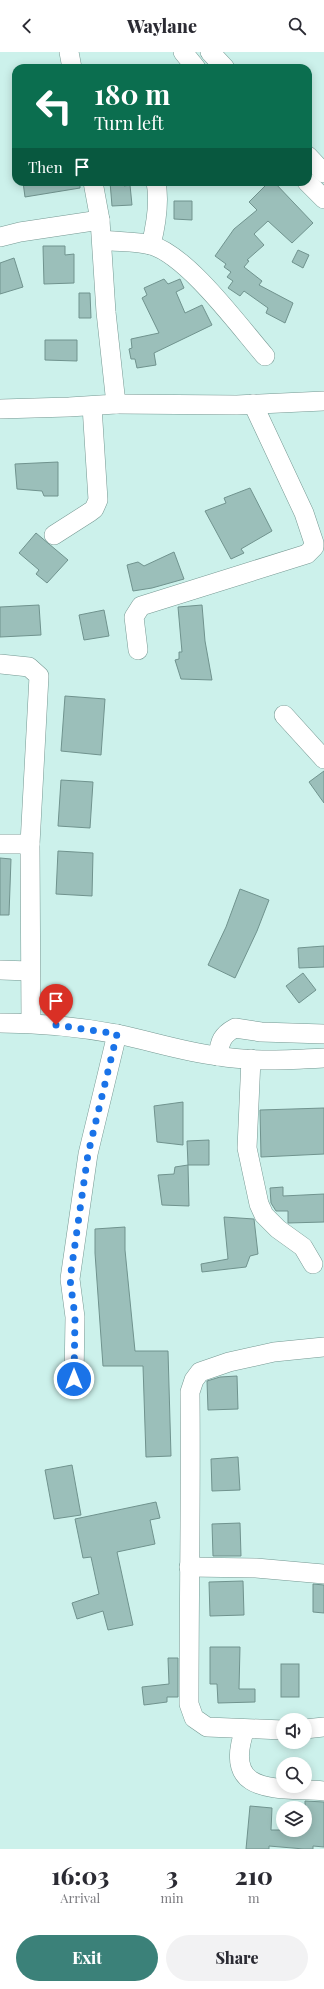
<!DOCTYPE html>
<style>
:root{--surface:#fff;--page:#f2f2f3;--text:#2b2b33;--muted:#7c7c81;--accent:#3b8179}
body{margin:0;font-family:"Playfair Display",serif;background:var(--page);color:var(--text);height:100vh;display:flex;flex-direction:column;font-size:15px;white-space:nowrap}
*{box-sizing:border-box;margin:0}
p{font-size:13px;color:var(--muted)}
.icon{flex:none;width:22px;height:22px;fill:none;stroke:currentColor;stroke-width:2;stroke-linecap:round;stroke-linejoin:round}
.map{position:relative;height:1797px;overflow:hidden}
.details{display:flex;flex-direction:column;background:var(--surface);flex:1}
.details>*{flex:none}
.guide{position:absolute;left:12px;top:12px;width:300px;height:122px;border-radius:12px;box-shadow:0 2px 10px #0003;background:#0b6e4f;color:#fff;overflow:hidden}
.tools{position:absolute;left:276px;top:1661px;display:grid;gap:8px}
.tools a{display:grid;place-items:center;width:36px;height:36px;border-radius:50%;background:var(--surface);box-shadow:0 2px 10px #0003;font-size:20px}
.pin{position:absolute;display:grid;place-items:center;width:34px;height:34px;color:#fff;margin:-41px -17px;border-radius:50% 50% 50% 0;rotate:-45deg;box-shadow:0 0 4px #0007}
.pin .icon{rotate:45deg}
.me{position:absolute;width:44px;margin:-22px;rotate:0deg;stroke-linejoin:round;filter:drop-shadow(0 0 3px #0008)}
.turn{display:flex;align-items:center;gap:14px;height:84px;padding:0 16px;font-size:18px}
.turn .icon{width:52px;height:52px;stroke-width:2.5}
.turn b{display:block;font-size:28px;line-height:34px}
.then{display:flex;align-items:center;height:38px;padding:0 16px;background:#0003;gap:8px;font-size:15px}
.eta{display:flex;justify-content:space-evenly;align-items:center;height:68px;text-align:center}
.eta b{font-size:24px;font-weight:800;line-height:28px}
.action{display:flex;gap:8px;margin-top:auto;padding:8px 16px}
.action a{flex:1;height:46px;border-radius:24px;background:var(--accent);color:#fff;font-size:16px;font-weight:800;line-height:46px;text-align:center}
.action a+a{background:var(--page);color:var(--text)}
header{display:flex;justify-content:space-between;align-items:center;height:52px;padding:0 16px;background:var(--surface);font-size:18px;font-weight:800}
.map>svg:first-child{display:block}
</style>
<header><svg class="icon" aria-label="back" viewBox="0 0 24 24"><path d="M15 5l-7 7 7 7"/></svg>Waylane<svg class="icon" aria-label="search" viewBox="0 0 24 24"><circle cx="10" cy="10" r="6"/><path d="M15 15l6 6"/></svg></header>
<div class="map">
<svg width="324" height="1797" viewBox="0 0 324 1797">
<rect width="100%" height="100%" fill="#ccf1eb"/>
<g fill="#9bbfba" stroke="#70938e">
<path d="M23,130H80V136L25,145Z"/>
<path d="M110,130H123L124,134L130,133L132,153L112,154Z"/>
<path d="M269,130H274L313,171L292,191L268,169L254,182L264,193L247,208L249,209L244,215L262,229L259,233L293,251L285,271L266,261L268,256L244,239L240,244L228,236L233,229L227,225L231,220L224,215L226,212L215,204L234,177L257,158L249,150Z"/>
<path d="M174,149H192V168L174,167Z"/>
<path d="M43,194H65V203L74,202V231L44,232Z"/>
<path d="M298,198L309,203L303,216L292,210Z"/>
<path d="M14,206L23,235L0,242V211Z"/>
<path d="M164,227L168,232L180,227L184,236L176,240L185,261L202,253L212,273L154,301L156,313L137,316L135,307H131L129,297L132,296L131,287L159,281L142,246L147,243L144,236Z"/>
<path d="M79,241H90L91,266H79Z"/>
<path d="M45,288H77V309L45,308Z"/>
<path d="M58,410V444H44L42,439L17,437L15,412Z"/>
<path d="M250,436L272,479L241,497L244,501L231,507L205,459L226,451L224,446Z"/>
<path d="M36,481L68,508L47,531L36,522L39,518L19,501Z"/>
<path d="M174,500L184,527L152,536L133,539L127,513L138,510L144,514Z"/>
<path d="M39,553L41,583L0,585V555Z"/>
<path d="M202,553L205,589L212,628L181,627L175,608L179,607V600H182L178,555Z"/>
<path d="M104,558L109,584L84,588L79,563Z"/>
<path d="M65,644L105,647L101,703L61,699Z"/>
<path d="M324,719V751L309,730Z"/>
<path d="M61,728L93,730L90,776L58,774Z"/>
<path d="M58,799L93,801L92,844L56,842Z"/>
<path d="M0,806L11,807L9,863H0Z"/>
<path d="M240,837L269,848L257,879L235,926L208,913L226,875Z"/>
<path d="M324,894V915L299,916L298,896Z"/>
<path d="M303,921L316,938L299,951L286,934Z"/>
<path d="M183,1050V1093L157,1090L154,1054Z"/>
<path d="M324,1056V1102L261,1105L260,1058Z"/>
<path d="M209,1088V1113H188L187,1089Z"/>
<path d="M188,1113L189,1154L162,1153L158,1123L174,1122L175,1115Z"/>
<path d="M283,1135V1144L324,1142V1170L288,1171V1159H276L271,1151L270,1136Z"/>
<path d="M224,1165L254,1167L258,1202L250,1204L246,1215L202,1220L201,1212L228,1207Z"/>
<path d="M125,1175V1198L135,1299H168L171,1404L146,1405L143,1314H103L95,1201V1177Z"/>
<path d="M237,1324L238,1357L208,1358L207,1329L220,1325Z"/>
<path d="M238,1405L240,1438L212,1439L211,1407Z"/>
<path d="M72,1413L81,1463L54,1467L45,1418Z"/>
<path d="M156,1450L160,1466L150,1468L155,1492L117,1500L133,1573L108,1578L103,1559L77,1567L72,1551L99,1542L91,1505L83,1506L75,1467Z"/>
<path d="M240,1471L241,1504H213L212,1472Z"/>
<path d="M243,1529L244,1563L210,1564L209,1530Z"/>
<path d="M313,1532L324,1533V1561L313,1560Z"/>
<path d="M210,1595H240L239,1637H255V1650L218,1651L217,1632H210Z"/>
<path d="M168,1606H178V1645H167V1650L144,1653L142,1635L169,1632Z"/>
<rect x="281" y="1612" width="18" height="33"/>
<path d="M305,1749L324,1750V1795L313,1794V1797H304L269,1794V1797H246L250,1754L272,1756L271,1778H305Z"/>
</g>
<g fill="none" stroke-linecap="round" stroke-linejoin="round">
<defs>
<g id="minor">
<path d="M69,0L72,16"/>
<path d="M183,0L196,16"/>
<path d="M210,0L225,16"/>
<path d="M308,104L324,121"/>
<path d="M307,130L324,147"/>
<path d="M0,185L20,180L100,168"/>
<path d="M102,188C117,190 136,189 151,193C188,204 239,274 265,304"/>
<path d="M151,193C156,173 160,151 156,130"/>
<path d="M116,352L237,353L324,349"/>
<path d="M0,357L69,355L116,352L106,260L100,168L93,130"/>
<path d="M54,483L90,460L94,457L98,448L92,354"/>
<path d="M138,598L134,565L141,554L307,502L314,495V491L304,461L253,352"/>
<path d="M0,612L29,615L39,624L30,792L31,971"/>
<path d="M284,663L324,707"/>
<path d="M0,792H30"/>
<path d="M0,918L30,919"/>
<path d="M0,971C39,971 79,975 117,982C151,989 184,1000 218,1004C253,1010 289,1008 324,1006"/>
<path d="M218,1004C220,989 222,983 235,976L261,980L324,982"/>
<path d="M251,1007L247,1096L259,1152L264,1163L278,1177L303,1195L313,1212"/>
<path d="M74,1327L75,1265L70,1227L88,1102L117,982"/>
<path d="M189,1515L256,1516L324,1522"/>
<path d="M245,1677C221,1745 278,1735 324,1739"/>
<path d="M305,1677L324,1675"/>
<path d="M283,1678L207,1675L194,1666L189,1652C189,1548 191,1444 190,1340L194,1328L200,1320L229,1310L274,1300L324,1295"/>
</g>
</defs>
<use href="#minor" stroke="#759892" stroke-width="20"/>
<use href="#minor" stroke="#fff" stroke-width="19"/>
</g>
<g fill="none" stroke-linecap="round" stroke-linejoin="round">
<path stroke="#1a73e8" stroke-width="7" stroke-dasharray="0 12.6" d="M56,973L117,982L88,1102L70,1227L75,1265L74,1327"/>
</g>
</svg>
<div class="tools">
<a><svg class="icon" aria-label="sound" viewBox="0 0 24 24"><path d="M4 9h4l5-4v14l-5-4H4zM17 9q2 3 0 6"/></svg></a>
<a><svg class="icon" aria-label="search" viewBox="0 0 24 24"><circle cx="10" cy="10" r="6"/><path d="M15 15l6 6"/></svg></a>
<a><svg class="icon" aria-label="layers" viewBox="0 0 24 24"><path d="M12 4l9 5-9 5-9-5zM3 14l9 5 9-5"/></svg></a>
</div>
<div class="pin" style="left:56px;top:973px;background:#d93025"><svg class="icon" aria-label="arrive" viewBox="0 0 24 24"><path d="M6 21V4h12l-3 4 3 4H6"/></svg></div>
<svg class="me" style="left:74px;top:1327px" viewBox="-20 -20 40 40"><circle r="17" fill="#1a73e8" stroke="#fff" stroke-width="3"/><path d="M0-11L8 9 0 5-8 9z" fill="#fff"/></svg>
<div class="guide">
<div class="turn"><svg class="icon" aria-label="left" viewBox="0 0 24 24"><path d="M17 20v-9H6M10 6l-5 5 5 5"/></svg><div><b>180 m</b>Turn left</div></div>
<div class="then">Then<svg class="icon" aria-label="arrive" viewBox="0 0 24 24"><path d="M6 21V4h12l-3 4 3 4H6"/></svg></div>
</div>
</div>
<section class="details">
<div class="eta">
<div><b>16:03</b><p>Arrival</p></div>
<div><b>3</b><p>min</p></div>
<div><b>210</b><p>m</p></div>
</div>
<div class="action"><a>Exit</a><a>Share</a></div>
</section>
